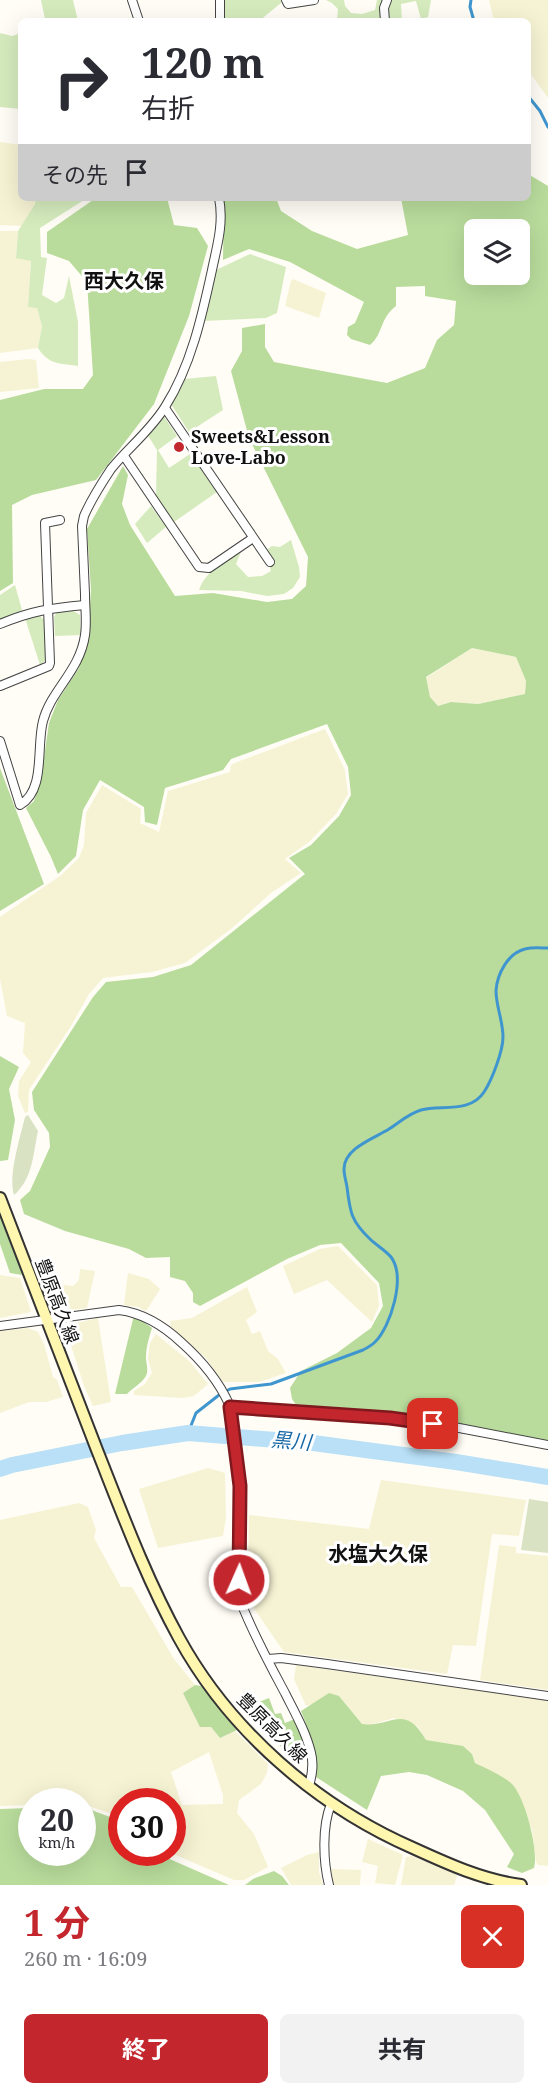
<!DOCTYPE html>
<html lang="ja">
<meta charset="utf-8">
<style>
:root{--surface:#fff;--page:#f2f2f3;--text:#2b2b33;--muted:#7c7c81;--accent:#c4262e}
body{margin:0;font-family:"Noto Serif","Noto Sans JP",serif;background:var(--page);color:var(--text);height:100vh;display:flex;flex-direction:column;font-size:22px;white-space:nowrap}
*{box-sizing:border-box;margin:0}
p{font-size:20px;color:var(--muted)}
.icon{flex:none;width:33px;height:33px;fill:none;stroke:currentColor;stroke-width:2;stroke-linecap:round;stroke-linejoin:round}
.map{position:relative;height:1885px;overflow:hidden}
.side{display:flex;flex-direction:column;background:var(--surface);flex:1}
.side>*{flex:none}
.guide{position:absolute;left:18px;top:18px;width:513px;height:183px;border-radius:9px;box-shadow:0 6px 24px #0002;background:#fff;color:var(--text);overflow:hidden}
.buttons{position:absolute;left:464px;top:219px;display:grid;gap:12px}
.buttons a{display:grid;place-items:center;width:66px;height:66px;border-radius:9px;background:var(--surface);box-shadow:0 6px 24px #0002;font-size:30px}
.speed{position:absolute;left:18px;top:1788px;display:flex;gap:12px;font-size:30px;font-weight:700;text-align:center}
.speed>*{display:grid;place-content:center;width:78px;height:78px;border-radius:50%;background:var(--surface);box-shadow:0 6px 24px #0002;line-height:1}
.speed small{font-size:15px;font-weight:400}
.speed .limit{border:9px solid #d22;background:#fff;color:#111}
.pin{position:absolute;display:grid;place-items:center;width:51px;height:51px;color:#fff;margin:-26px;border-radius:12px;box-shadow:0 3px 9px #0006}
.me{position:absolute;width:66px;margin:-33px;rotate:2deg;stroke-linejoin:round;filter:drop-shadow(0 0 4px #0008)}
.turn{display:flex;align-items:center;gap:21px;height:126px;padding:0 24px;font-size:27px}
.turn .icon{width:78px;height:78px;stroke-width:2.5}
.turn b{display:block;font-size:42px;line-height:51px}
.then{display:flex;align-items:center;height:57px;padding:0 24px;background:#0003;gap:12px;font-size:22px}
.round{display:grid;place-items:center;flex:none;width:63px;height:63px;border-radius:9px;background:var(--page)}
.overview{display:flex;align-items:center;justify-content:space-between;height:102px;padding:0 24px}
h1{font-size:36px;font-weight:700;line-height:45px;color:var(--accent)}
.primary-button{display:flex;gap:12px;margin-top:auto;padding:12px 24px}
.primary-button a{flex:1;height:69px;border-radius:9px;background:var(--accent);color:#fff;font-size:24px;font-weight:700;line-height:69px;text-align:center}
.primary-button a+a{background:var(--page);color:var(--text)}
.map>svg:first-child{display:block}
</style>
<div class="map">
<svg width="548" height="1885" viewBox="0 0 548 1885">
<rect width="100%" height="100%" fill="#fffdf5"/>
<g fill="#f6f3d4" fill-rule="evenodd">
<path d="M489,0H548V98L528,70V21H494Z"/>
<path d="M0,142L21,145V198H36L35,204L22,226L0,225Z"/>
<path d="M0,231H18L16,257L31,260L28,307H37L42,326L38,348L0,353Z"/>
<path d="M293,279L326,293L319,318L285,306L291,281Z"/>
<path d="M29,359L36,360L39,388L0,392V362Z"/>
<path d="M472,648L516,657L526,681L525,694L478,704L451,702L438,706L430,697L426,678Z"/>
<path d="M325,729L345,770L348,794L336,814L309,842L285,859L301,873L271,893L231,929L185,963L152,972L103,978L89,994L71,1026L29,1090L28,1112L25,1113L18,1096L19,1081L31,1062L23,1053L25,1023L7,1016L0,979V917L60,876L79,858L84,845L86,813L102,785L141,809L140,823L159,832L168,791L230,772L231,765L237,762Z"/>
<path d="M338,1246L377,1285L379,1306L372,1322L327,1280L294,1294L283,1266L320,1249Z"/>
<path d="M80,1269L95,1271L87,1308L63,1311L56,1309L59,1284L73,1286L79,1280Z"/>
<path d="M128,1273L149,1279L160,1289L146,1311L138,1307L124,1305Z"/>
<path d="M0,1275L20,1278L31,1312L0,1318Z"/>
<path d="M247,1287L257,1312L246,1320L252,1334L260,1331L268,1351L278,1359L286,1373L259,1382H223L206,1358L171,1327L170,1321L192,1318Z"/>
<path d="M98,1318L111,1402L93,1406L84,1386L70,1342L69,1331L73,1324Z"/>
<path d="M28,1328L38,1332L44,1344L53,1377L57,1380L63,1397L46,1402H29L0,1413V1331Z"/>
<path d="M156,1334L190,1362L208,1384L194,1396L183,1398L134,1395V1391L145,1384L152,1373L148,1359L150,1343Z"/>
<path d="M208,1468L225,1473L226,1517L223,1536L158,1548L139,1489Z"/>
<path d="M381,1480L526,1500L519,1536L492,1534L476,1646L453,1645L447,1674L284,1652L255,1610L248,1590L249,1515L369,1529Z"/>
<path d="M79,1503L88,1507L96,1530L94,1538L121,1587H132L174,1659L195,1685L183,1693L220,1738L235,1731L268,1764L267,1773L261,1784L239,1800L237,1813L254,1834L268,1867L244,1880H234L171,1853L172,1852V1802H122L121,1817L83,1804L82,1802H32L31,1805L0,1806V1520ZM209,1752L223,1795V1804L182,1805L171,1772Z"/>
<path d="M499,1545L516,1547V1553L548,1556V1690L480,1680Z"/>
<path d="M296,1665L548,1700V1866L538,1865L536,1862L532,1830L513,1785L475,1763L472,1754L463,1747L426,1740L418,1727L394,1718L370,1725L362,1724L339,1696L306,1706L294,1679Z"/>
<path d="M368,1839L403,1855L395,1885L375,1883L378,1866L362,1862Z"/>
<path d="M319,1852V1872L323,1885H291L281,1868L307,1855Z"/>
<path d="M412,1856L454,1873L457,1876L454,1885H401L406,1857Z"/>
<path d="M331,1869L361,1870L360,1885H333Z"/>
</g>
<g fill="#d5ebbd">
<path d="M41,0H73L78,21H36L45,19Z"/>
<path d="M224,0H281V3L259,21H224Z"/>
<path d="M326,0H344L345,6L351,13L362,14L375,10L377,0H431L428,17L421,19L416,1L401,4L402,21H334L337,20L338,9L332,3Z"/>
<path d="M0,33L12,36L21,33V109L0,107Z"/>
<path d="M36,198H87L40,228L41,257L47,258L42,295L56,303L64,298L69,276L78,322V366C59,363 49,365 38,348L42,326L37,308L28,307L31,261L16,258L18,231L35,204Z"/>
<path d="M250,254L286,267L277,313L266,318L204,321L216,270Z"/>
<path d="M216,376L223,410L189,432L171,404L184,379Z"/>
<path d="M163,415L177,436L158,450L169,468L190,454L217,492L174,522L156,495L157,450L147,434Z"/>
<path d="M151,506L166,527L147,543L135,524Z"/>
<path d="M291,540L299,567L300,577L293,588L284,594L267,596L241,591L199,590C206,570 224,563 241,552L236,564L248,577L262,576L271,571L265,551L272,546L280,547Z"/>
<path d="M15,585L22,610L0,620V595Z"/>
<path d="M73,611L80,615L81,635L55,636L54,617L57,612Z"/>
<path d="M38,614L44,620L47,659L40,665L25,618Z"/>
</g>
<g fill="#b9dc9c" fill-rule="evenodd">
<path d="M528,174L548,186V1441L453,1423L392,1414L298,1408L292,1399L290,1388L301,1371L337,1353L371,1328L383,1306L379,1283L341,1243L320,1245L287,1259L200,1306L193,1302V1293L185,1281L170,1277V1257L146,1258L129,1249L65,1231L24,1214L20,1200L30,1191L50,1147L49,1133L34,1110L32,1092L93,997L106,982L153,977L191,965L305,874L289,858L311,845L339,816L351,795L348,767L327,724L231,759L223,770L165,788L157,825L145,822L144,807L100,780L83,810L76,856L58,874L51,857L26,808L34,801L41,778L49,723L58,700L79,668L88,634L91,590L87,529L123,466L128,475L122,504L130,525L175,596L213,593L267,602L292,599L306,586L308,557L249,438L231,371L242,351V328L265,324V347L274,362L387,383L425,368L437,340L454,325L456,301L425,296V286L396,287V306C379,319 384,333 370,345L351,339L347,335L348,327L355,323L364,302L290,262L249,249L223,260L224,198H276L281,211L312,231L357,249L408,235L401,198H528ZM474,230H519V274H474ZM472,648L516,657L526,681L525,694L478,704L451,702L438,706L430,697L426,677Z"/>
<path d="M103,198H167L174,225L197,228L208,246L189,316L154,404L96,480L32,495L12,505L13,583L0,591V400L44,389H83L93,375L87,282L69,261L47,253V232L93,200Z"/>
<path d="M0,768L44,884L0,911Z"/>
<path d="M0,1056L19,1067L9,1089L15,1120L8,1160L0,1161Z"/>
<path d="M0,1208L22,1275L10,1273L0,1244Z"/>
<path d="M134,1315L152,1328C149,1338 146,1347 146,1358C146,1362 148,1368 147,1373C145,1382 133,1387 127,1394H115Z"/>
<path d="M195,1685L201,1686L237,1730L220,1738L211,1727H200L183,1693Z"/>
<path d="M329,1693L339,1696L362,1724C391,1728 404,1702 426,1740L463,1746L472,1754L475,1763C487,1769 502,1775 512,1784C525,1797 539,1851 534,1868L522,1873L507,1867L514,1854L485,1810L463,1791L427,1775L409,1772L381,1776L367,1810L316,1777C316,1753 310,1733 301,1711Z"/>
<path d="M269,1698L275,1714L281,1713L285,1723L295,1719L307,1748L295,1758L289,1755L244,1708Z"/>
<path d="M83,1807L121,1821L122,1852L161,1853L165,1857L229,1885H0V1809L31,1808L32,1852H82Z"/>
<path d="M274,1871L282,1876L289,1885H245L253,1879Z"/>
</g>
<g fill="#d9e3c4">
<path d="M28,1115L38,1131C33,1154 33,1179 14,1195C8,1175 20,1138 25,1117Z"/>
<path d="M529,1499L548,1502V1553L521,1550Z"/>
</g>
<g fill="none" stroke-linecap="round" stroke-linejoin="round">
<g stroke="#3f96cf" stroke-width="3">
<path d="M471,0L470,7L474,21"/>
<path d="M528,96L540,111L548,127"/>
<path d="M188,1433L196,1413L219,1395L230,1389L271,1384L363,1350C367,1348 372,1345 375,1342C391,1326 406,1277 391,1257C385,1250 376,1245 370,1239C351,1221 350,1212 347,1187C346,1181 344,1175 344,1169C344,1148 375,1138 389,1129C400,1122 408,1114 421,1110C441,1105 471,1113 484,1092C492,1080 503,1051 503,1037C503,1021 496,1006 496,991C497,974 508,953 525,949C532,947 541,948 548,948"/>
</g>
<path stroke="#b9e0f7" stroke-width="16" d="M0,1469L12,1465L122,1443L188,1433L313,1443L456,1462L548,1477"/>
<defs>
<g id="minor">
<path d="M132,0L139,21"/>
<path d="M220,0V21"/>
<path d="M286,0L288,4L314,0"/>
<path d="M385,21L384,8L387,0"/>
<path d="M165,408L270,562"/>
<path d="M124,456L199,567L209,568L253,538"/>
<path d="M0,624C31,611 51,608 85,605"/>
<path d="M0,686L49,666L50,663L45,523L60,520"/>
<path d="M0,741L20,805C46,790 36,747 43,721C51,690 80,671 85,635C87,622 85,608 85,594C84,571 83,548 82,526L84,516C91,500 101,484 111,469C128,448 150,431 165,407C191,366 202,316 212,270C217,246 224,223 219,198"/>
<path d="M0,1326L119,1310C143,1313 164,1326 182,1343C201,1360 219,1382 229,1404C234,1415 234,1429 236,1440C243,1494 237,1547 240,1600C252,1632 269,1663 285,1693C295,1713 306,1732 311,1753C314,1765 312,1775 309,1786"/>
<path d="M230,1407L390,1418L454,1427L548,1445"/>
<path d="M268,1659L281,1658L327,1664L548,1696"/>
<path d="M329,1885C323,1861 322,1826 331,1804"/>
</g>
<path id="secondary" d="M0,1198C32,1282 64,1366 97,1450C122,1513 146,1578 179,1638C230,1731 317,1806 413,1848C448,1864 483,1880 521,1885"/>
</defs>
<use href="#minor" stroke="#444" stroke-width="10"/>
<use href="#secondary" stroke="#333" stroke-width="14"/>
<use href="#minor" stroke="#fff" stroke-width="8"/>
<use href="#secondary" stroke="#fff6b0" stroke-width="10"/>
</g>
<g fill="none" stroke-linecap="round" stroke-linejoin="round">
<defs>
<path id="route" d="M239,1580L240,1486L230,1407L390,1418L433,1424"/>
</defs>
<use href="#route" stroke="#7f191e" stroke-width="15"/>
<use href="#route" stroke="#c4262e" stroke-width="10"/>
</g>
<circle fill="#c4262e" stroke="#fff" stroke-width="2" cx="179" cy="447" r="6"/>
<g text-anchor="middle" stroke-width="6" stroke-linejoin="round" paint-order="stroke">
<g font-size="18" font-weight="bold" fill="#111" stroke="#fff" text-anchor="start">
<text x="191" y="443">Sweets&amp;Lesson<tspan x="191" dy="21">Love-Labo</tspan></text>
</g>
<g font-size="18" fill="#111" stroke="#fff">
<text transform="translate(57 1301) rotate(69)" y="6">豊原高久線</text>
<text transform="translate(272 1728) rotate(45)" y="6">豊原高久線</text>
</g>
<g font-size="20" font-weight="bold" fill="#111" stroke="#fff">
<text x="124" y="288">西大久保</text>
<text x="378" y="1561">水塩大久保</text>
</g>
<g font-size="20" font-style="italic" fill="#1768a6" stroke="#fff">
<text transform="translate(291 1441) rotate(5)" y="7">黒川</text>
</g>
</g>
</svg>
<div class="buttons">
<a><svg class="icon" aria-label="layers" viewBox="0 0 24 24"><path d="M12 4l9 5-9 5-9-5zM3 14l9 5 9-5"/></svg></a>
</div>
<div class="speed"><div>20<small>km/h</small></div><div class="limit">30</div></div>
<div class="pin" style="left:433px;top:1424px;background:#d93025"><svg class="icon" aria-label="arrive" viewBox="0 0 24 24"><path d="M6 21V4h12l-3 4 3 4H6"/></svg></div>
<svg class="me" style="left:239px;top:1580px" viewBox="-20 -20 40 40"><circle r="17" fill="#c4262e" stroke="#fff" stroke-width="3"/><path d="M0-11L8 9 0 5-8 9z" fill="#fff"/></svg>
<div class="guide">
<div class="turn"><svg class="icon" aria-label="right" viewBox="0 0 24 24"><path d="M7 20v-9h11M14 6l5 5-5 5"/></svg><div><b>120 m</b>右折</div></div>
<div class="then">その先<svg class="icon" aria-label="arrive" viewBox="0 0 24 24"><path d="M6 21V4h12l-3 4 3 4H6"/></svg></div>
</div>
</div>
<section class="side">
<div class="overview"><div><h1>1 分</h1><p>260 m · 16:09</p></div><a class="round" style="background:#d93025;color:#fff"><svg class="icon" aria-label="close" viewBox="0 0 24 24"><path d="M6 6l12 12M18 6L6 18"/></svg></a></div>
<div class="primary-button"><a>終了</a><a>共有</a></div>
</section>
